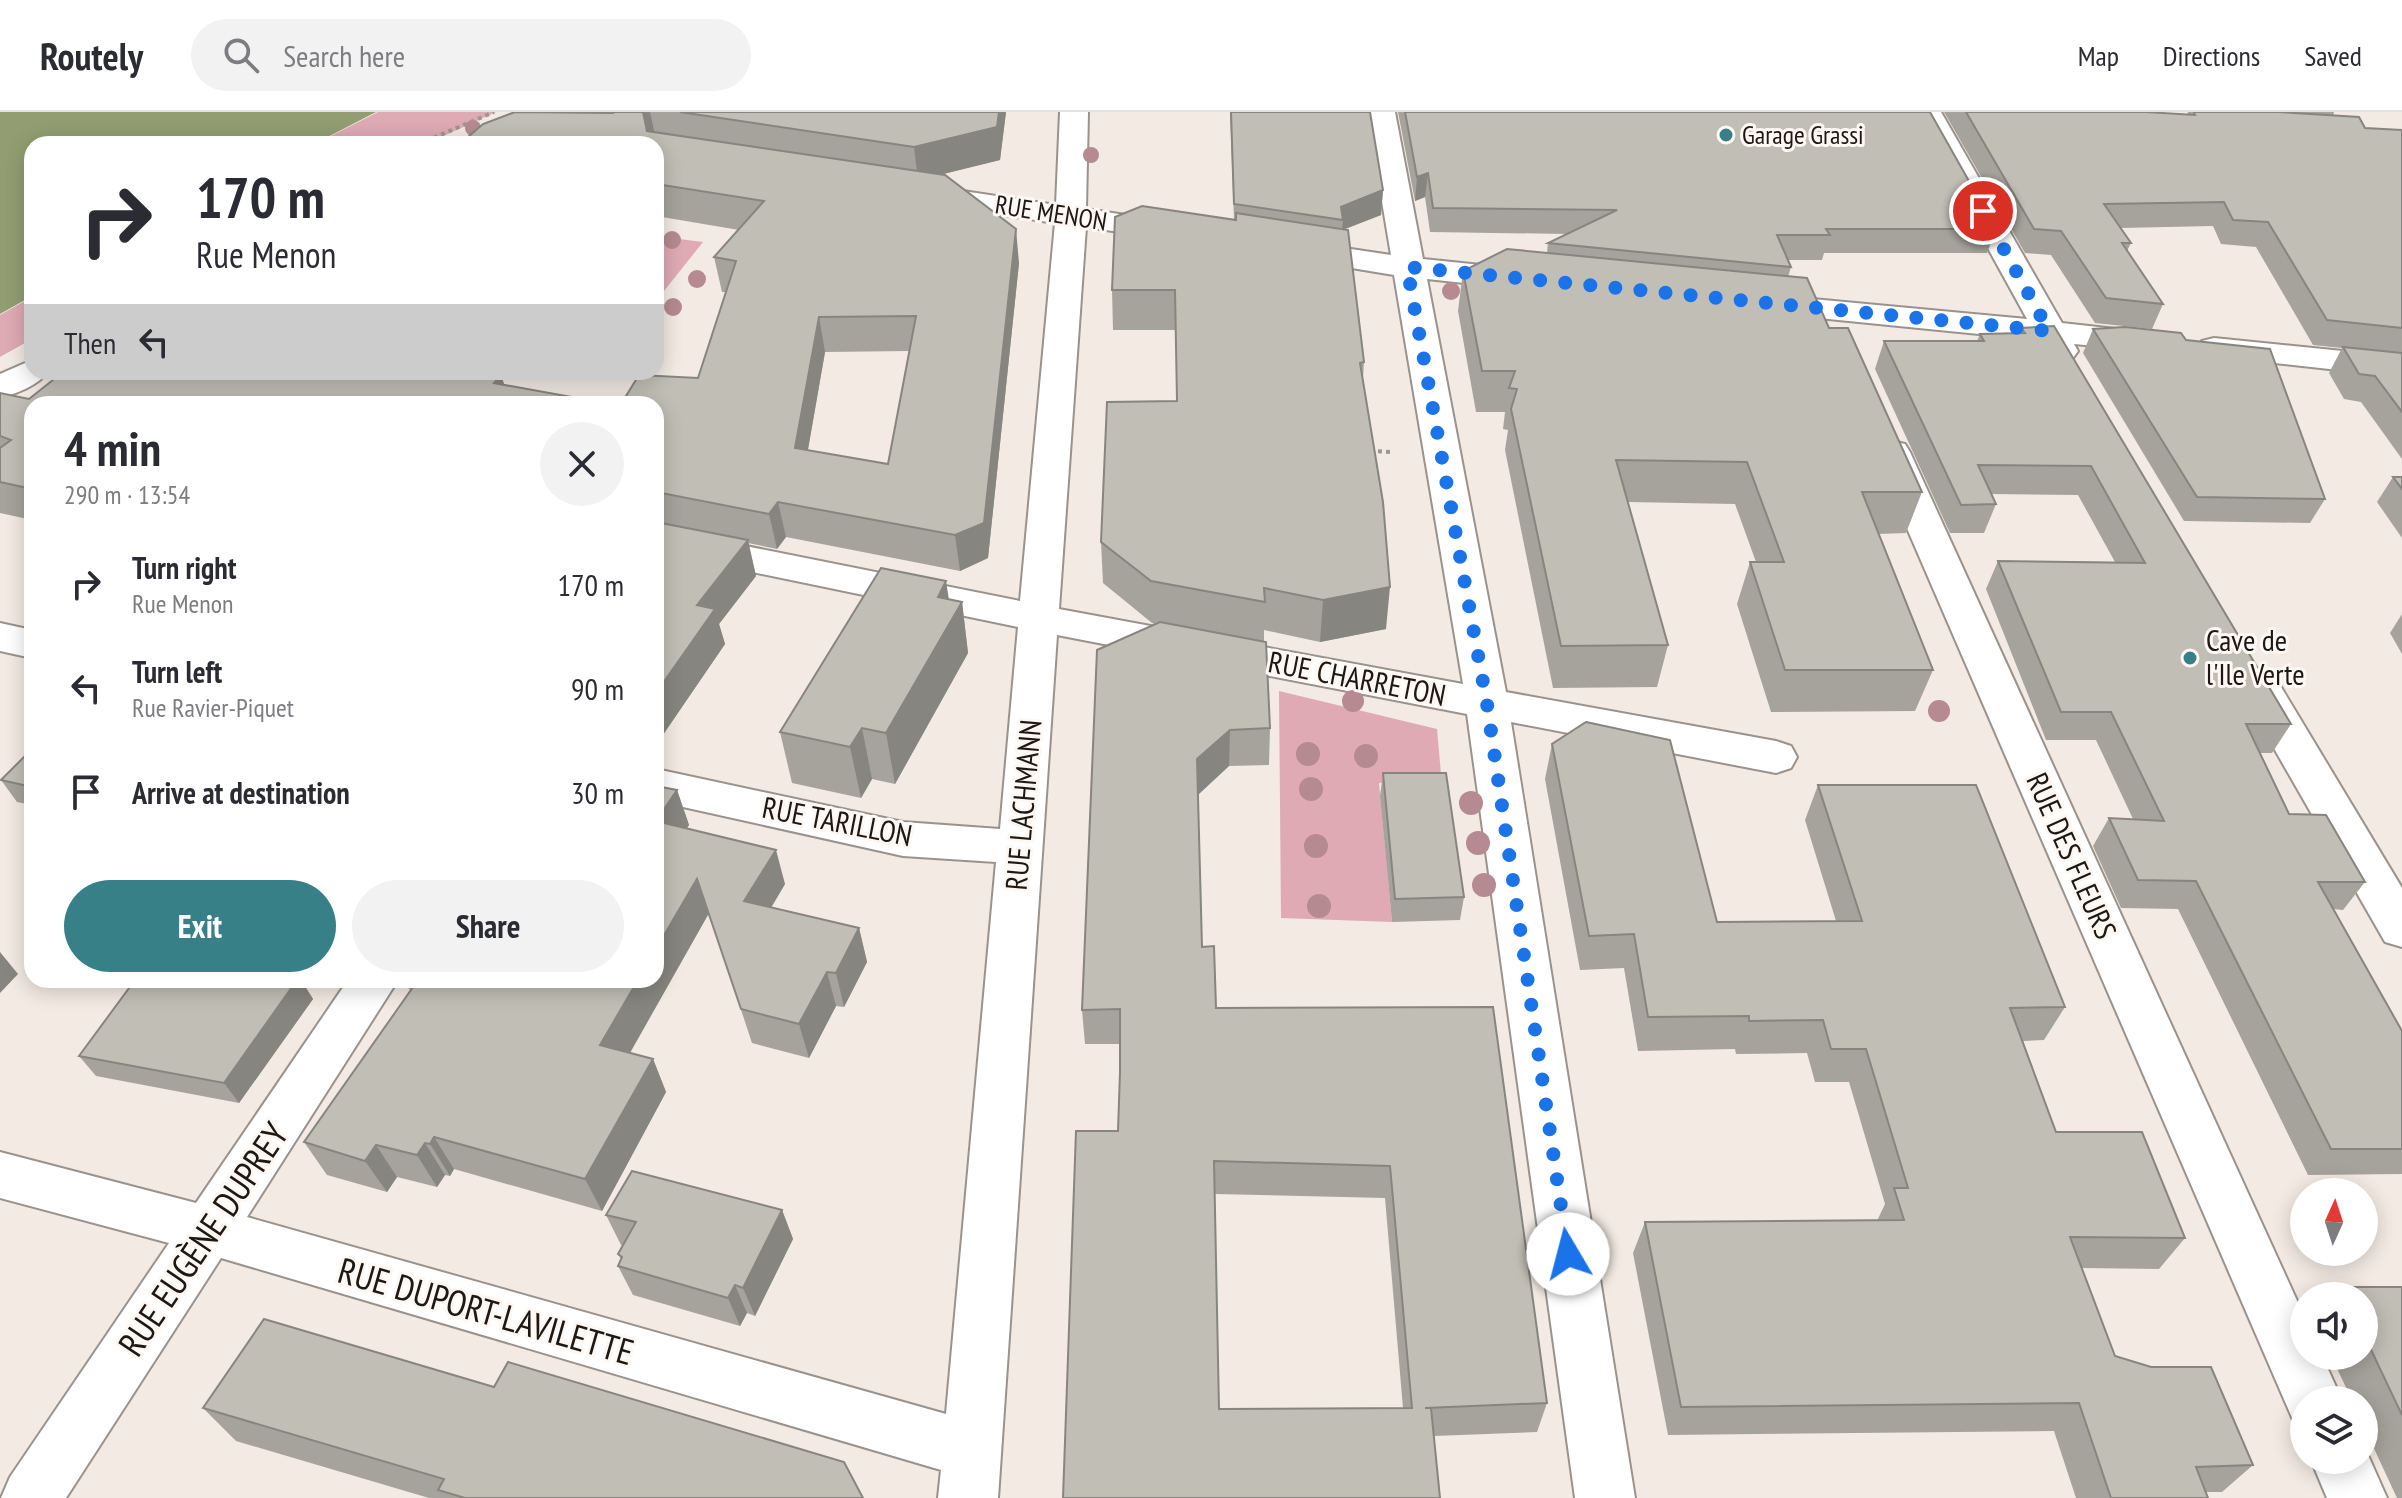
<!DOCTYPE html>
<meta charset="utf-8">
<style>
:root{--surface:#fff;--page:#f2f2f3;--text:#2b2b33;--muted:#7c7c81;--line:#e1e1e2;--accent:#388088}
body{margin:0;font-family:"PT Sans Narrow",sans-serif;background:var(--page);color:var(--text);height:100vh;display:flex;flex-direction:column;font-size:30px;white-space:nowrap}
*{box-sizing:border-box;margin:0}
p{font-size:26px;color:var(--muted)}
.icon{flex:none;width:44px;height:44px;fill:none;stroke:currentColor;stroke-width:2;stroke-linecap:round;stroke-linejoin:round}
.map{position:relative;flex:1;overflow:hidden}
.panel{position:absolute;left:24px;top:284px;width:640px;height:592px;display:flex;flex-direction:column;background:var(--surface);border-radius:24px;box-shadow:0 4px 20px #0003}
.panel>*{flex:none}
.banner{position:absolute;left:24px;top:24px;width:640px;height:244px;border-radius:24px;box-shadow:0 4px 20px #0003;background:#fff;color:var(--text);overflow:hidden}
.needle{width:52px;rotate:3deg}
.fabs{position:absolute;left:2290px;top:1066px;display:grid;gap:16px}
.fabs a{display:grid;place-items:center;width:88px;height:88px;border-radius:50%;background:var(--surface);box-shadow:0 4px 20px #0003;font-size:40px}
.pin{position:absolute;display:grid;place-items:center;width:68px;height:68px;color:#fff;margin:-34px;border:4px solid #fff;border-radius:50%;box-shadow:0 2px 8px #0007}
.me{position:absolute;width:88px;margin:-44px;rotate:352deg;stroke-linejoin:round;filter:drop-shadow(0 0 6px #0008)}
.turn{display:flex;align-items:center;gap:28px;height:168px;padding:0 40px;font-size:36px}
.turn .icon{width:104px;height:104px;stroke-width:2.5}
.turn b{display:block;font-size:56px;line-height:68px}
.then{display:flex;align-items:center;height:76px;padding:0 40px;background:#0003;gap:16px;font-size:30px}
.round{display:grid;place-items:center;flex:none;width:84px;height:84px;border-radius:42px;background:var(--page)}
.overview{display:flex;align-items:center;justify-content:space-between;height:136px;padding:0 40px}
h1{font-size:48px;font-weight:800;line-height:60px}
.primary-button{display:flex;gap:16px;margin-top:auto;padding:16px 40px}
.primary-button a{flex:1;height:92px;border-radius:48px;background:var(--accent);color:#fff;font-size:32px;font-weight:800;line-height:92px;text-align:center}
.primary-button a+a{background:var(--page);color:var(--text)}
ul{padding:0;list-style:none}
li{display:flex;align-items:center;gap:24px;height:104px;padding:0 40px}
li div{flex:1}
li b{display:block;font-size:30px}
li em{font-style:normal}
header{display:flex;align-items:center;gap:48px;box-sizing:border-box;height:112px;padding:0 40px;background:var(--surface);border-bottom:2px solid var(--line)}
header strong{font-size:38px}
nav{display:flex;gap:44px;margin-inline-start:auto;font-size:28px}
.search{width:560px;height:72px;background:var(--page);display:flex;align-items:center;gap:20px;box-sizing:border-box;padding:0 28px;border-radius:44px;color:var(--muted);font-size:30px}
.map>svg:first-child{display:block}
</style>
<header>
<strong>Routely</strong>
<div class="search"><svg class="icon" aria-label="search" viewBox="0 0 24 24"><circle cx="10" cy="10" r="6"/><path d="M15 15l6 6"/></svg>Search here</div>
<nav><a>Map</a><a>Directions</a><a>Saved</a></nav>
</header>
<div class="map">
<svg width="2402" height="1386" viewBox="0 0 2402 1386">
<rect width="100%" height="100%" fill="#f3eae3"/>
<g fill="#dfaab4">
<path d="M378,0H496L426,32H315Z"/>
<path d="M656,124L703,130L656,189Z"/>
<path d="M32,185V227L0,245V203Z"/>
<path d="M1279,579L1437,617L1443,685L1398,670L1379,671L1392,810L1281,806Z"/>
</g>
<path fill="#929e71" d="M0,0H376L314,32H32V184L0,202Z"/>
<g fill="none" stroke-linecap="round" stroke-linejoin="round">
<defs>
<g id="minor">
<path d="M1060,0H1088L1086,97L1172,110L1183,112L1188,119L1183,126L1172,128L1086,115L1059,497L1463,572L1394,163L1291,146L1280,144L1275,137L1280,130L1291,128L1391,143L1367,0H1395L1423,147L1520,157L1531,160L1536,167L1531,174L1520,177L1427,167L1506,580L1776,629L1791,634L1797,645L1791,656L1776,661L1511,610L1635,1386H1575L1467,602L1057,523L998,1386H938L941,1358L221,1146L66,1386H1L10,1365L169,1131L0,1086V1040L196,1091L348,868H398L247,1105L946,1302L996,750L903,744L656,689V657L903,710L1000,717L1018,515L656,440V416L1020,489L1055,111L923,91L912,88L908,82L912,76L923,73L1056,93Z"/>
<path d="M1913,0H1941L2062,211L2161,222L2166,229L2161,236L2149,239L2074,232L2078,239L2073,246L2061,249L2049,246L2038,228L1748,199L1744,192L1748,185L1760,182L2027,207Z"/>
<path d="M2214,226L2402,245V265L2202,243L2197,236L2202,229Z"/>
<path d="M32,248V260H48C38,273 16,282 0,286V262Z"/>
<path d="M1892,329L1905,332L1910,340L2304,1204V1244H2322L2342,1288H2304V1312L2293,1308L1874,340L1879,332Z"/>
<path d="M0,511L32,518V546L0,539Z"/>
<path d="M2257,556L2272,560L2402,776V835L2385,830L2236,570L2242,560Z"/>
<path d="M2364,1334L2387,1386H2327L2311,1348H2364Z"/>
</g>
</defs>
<use href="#minor" stroke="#9a928c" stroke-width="4"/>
<g stroke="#9d9792" stroke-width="4" stroke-dasharray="4 4" stroke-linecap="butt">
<path d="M419,32L494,0"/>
<path d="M1370,339L1392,340"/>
</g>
<use href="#minor" fill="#fff" fill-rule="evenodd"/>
</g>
<g fill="#b58b91">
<circle cx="473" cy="16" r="8"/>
<circle cx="1091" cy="43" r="8"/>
<circle cx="672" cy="128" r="9"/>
<circle cx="697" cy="167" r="9"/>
<circle cx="1451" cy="179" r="9"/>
<circle cx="673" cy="195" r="9"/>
<circle cx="1353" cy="589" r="11"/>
<circle cx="1939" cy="599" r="11"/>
<circle cx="1308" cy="642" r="12"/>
<circle cx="1366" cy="644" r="12"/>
<circle cx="1311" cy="677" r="12"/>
<circle cx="1471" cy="691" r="12"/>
<circle cx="1478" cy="731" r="12"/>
<circle cx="1316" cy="734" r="12"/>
<circle cx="1484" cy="773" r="12"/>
<circle cx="1319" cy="794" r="12"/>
</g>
<g fill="#a6a39c" fill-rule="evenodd">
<path d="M567,0H1006L1000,48L940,63L1019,151L988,446L960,459L786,425L777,437L748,431L756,464L719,512L725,532L656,633V292L698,266L726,180H722L714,145L739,118L656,104V32ZM910,239L888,352L808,338L825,240Z"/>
<path d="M1230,0H1370L1383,78L1381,103L1343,118L1364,250L1363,266L1386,517L1320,530L1264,518V529L1270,616L1269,653L1229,654L1198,682L1202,835L1216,896L1493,895L1547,1291L1537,1320L1434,1324L1063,1386L1118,1019L1120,960V932H1085L1082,898L1155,512L1152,511L1103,471L1101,430L1177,289L1176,218H1113L1112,178L1234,108ZM1215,1082L1385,1086L1403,1296L1219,1297Z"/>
<path d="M1398,0H1930L1996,117L1987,141H1824L1822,148H1788L1791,155L1788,165L1829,216L1922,380L1906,421L1878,422L1933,558L1915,599L1771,600L1737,492L1750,450H1756L1735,392L1628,390L1668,533L1657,575L1553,576L1505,338L1508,318L1503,317L1505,300H1476L1458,199L1463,159L1547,141L1548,131L1568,122L1430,120L1425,85L1415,89Z"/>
<path d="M1944,0H2146L2187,3L2188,0H2334L2333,4L2365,16L2402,18V347L2361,290L2344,287L2329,261L2342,236L2313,233L2256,135L2221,132L2213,114L2120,116L2131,131L2127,139L2163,192L2152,217L2095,211L2051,143L2025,141Z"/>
<path d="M2021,216L2291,612L2272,641H2260L2289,702L2365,770L2343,798L2333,797L2402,919V1062L2308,1063L2178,797L2121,796L2093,734L2109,706L2133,707L2096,628H2046L1986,477L1998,449L2115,450L2078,383L1991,382L1996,392L1984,421H1950L1875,257L1884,229H1977L1980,222L2019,221Z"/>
<path d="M2093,217L2186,228L2325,387L2310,411L2184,409L2083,241Z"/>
<path d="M0,281L32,292V408L0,401Z"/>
<path d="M2393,365H2402V426L2377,390Z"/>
<path d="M949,487L962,490L968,541L895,672L872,667L861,686L792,671L780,620Z"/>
<path d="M2402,502V542L2390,521Z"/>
<path d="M1552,632L1717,810L1836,809L1805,708L1818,673L2065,895L2044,928L2023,929L2056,1020L2185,1126L2159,1157L2081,1156L2115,1244L2253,1353L2222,1380H2206L2208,1386H2076L2054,1319L1668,1323L1633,1141L1645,1110L1877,1109L1885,1092L1849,970H1815L1807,941L1736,942L1735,937L1638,939L1624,856L1580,858L1545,667Z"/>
<path d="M32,637V693L17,690L1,668Z"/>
<path d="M1383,661L1464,785L1460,808L1392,810L1380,684Z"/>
<path d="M677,678L689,713L687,716L785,772L771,796L859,816L867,850L844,895L836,894L809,946L752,931L709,801L630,941L653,947L666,980L602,1099L454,1057L450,1064L445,1063L437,1075L397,1065L387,1080L327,1063L304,1030L411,878L409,877L403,868H656Z"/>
<path d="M135,868H301L313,887L239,991L96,964L79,944Z"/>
<path d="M782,1098L793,1127L755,1204L747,1201L740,1214L633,1183L618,1154L621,1147L618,1142L623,1133H621L606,1103Z"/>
<path d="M2341,1175H2402V1386H2397L2364,1315V1288H2352L2331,1244H2364V1184H2332Z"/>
<path d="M203,1296L863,1386H429L236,1329Z"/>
</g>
<g fill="#87857f">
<path d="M643,0H650L656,28L650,30Z"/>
<path d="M999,0H1006L1000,48L918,68L914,35Z"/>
<path d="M1428,61L1425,85L1415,89L1417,65Z"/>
<path d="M1383,78L1381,103L1342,118L1343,108L1341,95Z"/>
<path d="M1016,117L1019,151L988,446L960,459L955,423Z"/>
<path d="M819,205L825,240L802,371L795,336Z"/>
<path d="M501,263L511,292L494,271Z"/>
<path d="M778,390L786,425L777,437L769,402Z"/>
<path d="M748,428L756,464L719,512L725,532L656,633V581L697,493Z"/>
<path d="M946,469L952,507L962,490L968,541L895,672L886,621L938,485Z"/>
<path d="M1390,475L1386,517L1320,530L1323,488Z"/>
<path d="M862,616L872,667L861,686L850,635Z"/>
<path d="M1230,618L1229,654L1198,683L1197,647Z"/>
<path d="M677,678L689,713L668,744L656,709Z"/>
<path d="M776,738L785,772L754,824L744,789Z"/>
<path d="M697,767L709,801L615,967L600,933L638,868H656V837Z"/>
<path d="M859,816L867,850L844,895L836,861Z"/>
<path d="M0,840L18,862L0,881Z"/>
<path d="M827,860L836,894L809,946L799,912Z"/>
<path d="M297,868H301L313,887L239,991L224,971Z"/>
<path d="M653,947L666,980L602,1099L585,1067Z"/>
<path d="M434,1025L454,1057L450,1064L430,1032Z"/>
<path d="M425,1031L445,1063L437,1075L417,1043Z"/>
<path d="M376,1033L397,1065L387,1080L365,1049Z"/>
<path d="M782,1098L793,1127L755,1204L743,1176Z"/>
<path d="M735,1173L747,1201L740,1214L728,1186Z"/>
</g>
<g fill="#c1beb5" stroke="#87857f" stroke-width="2" fill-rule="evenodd">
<path d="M515,0L612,1L611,0H643L647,19L945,63L1016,117L984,411L955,423L778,390L769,402L656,380V292H621L639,263L698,266L736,149L714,145L764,89L656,72V32H460L483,12ZM916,204L888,352L795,336L819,205Z"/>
<path d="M680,0H999L997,15L914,35Z"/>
<path d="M1231,0H1370L1383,78L1341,95L1343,108L1234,92Z"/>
<path d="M1405,0H1930L1996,117H1826L1830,123H1777L1791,155L1548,131L1617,98L1433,96L1428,61L1417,65Z"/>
<path d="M1966,0H2146L2195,3L2194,0H2278L2359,5L2365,16L2402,18V216L2327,208L2268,110L2233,108L2224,90L2104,92L2131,131H2122L2163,192L2106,186L2061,119L2034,117Z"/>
<path d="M1142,94L1236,108V101L1348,118L1364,250L1360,251L1383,390L1390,475L1323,488L1264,476L1265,490L1151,469L1101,430L1107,290L1177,289L1175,178H1112L1115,105Z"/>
<path d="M1507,137L1807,166L1829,216H1848L1922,380H1862L1933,558H1785L1750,450H1784L1747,350L1616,348L1668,533L1561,534L1511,297L1517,277L1509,276L1515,259H1482L1463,159Z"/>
<path d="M2054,214L2291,612H2246L2289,702L2326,703L2365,770H2318L2402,919V1037H2331L2196,769L2138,768L2109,706L2164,709L2111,600H2061L1998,449L2145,451L2091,354L1978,353L1996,392L1961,393L1884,229H1984L1980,222L2025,221L2021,216Z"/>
<path d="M2125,215L2181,221L2186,228L2270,237L2325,387L2197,385L2093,217Z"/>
<path d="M2343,235L2402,241V300L2375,264L2359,262Z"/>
<path d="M63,260H481L501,263L494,271L610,292H32V377L0,370V336L11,328L0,324V281L29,287Z"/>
<path d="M2393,365H2402V377Z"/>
<path d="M656,410L748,428L697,493L715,497L656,581Z"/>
<path d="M881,456L946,469L938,485L962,490L886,621L862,616L850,635L780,620Z"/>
<path d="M1160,510L1266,530L1270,616L1230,618L1197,647L1202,835L1214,834L1216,896L1493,895L1547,1291L1425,1296H1431L1440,1386H1063L1076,1019H1118L1120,960V897L1082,898L1097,538ZM1214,1049L1390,1054L1412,1296L1219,1297Z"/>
<path d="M1586,610L1670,628L1717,810L1862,809L1818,673H1976L2065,895L2010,896L2056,1020H2142L2185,1126L2070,1125L2115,1244L2151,1255H2211L2253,1353L2196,1355L2208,1386H2111L2079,1291L1681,1295L1645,1110L1904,1108L1894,1076H1908L1866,937H1831L1823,908L1749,909V904L1648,905L1634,822L1589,824L1552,632Z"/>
<path d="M32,637V675L1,668Z"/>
<path d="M1383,661H1446L1464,785L1395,787Z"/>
<path d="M656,674L677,678L656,709Z"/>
<path d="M656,709L776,738L744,789L859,816L836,861L827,860L799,912L741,897L697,767L656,837Z"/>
<path d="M135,868H297L224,971L79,944Z"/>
<path d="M418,868H638L600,933L653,947L585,1067L434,1025L430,1032L425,1031L417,1043L376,1033L365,1049L304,1030Z"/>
<path d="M632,1059L782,1098L743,1176L735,1173L728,1186L618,1154L622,1145L618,1142L636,1110L606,1103Z"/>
<path d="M2341,1175H2402V1303L2364,1223V1184H2345Z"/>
<path d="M264,1207L494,1275L508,1250L844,1350L863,1386H465L438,1378L444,1367L203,1296Z"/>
</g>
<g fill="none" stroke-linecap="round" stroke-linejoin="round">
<path stroke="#1a73e8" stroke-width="14" stroke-dasharray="0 25.2" d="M1568,1142L1487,592L1407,155L2049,219L1983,99"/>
</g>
<g fill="#388088" stroke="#fff8f2" stroke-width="3">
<circle cx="1726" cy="23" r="8"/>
<circle cx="2190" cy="546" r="8"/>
</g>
<g text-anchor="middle" stroke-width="6" stroke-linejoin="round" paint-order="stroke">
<g font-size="26" fill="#1b1816" stroke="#fff8f2" text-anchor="start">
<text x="1742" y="32">Garage Grassi</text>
</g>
<g font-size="26" fill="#1b1816" stroke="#fff8f2">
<text transform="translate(1051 101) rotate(9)" y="9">RUE MENON</text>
</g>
<g font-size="30" fill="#1b1816" stroke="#fff8f2" text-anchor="start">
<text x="2206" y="539">Cave de<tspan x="2206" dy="34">l'Ile Verte</tspan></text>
</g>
<g font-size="30" fill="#1b1816" stroke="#fff8f2">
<text transform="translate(1357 567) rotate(11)" y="10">RUE CHARRETON</text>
<text transform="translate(1024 693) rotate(-85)" y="10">RUE LACHMANN</text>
<text transform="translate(837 710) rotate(11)" y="10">RUE TARILLON</text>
<text transform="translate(2071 744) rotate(66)" y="10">RUE DES FLEURS</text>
</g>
<g font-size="36" fill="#1b1816" stroke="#fff8f2">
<text transform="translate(203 1127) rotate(-56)" y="13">RUE EUGÈNE DUPREY</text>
<text transform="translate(486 1199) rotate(16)" y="13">RUE DUPORT-LAVILETTE</text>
</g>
</g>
</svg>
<div class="fabs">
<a><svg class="needle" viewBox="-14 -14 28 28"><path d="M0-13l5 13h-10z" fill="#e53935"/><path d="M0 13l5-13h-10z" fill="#7c7c81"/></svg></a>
<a><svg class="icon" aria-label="sound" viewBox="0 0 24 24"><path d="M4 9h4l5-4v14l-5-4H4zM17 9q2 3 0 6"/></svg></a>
<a><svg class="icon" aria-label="layers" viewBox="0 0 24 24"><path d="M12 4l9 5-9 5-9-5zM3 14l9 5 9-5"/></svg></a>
</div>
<div class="pin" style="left:1983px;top:99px;background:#d93025"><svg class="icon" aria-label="arrive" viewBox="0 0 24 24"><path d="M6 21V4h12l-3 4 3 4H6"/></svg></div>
<svg class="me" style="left:1568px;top:1142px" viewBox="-20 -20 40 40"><circle r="19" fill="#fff"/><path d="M0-13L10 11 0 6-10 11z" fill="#1a73e8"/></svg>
<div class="banner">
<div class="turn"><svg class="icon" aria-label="right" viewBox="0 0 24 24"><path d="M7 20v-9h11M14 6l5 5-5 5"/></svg><div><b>170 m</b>Rue Menon</div></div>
<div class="then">Then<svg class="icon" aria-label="left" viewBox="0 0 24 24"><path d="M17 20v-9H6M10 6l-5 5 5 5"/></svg></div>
</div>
<section class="panel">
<div class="overview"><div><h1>4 min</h1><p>290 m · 13:54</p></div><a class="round"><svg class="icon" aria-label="close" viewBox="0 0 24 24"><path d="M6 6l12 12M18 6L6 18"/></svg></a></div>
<ul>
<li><svg class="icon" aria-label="right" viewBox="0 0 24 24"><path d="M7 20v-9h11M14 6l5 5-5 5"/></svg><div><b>Turn right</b><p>Rue Menon</p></div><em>170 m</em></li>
<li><svg class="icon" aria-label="left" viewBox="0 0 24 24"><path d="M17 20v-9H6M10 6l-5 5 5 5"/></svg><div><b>Turn left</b><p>Rue Ravier-Piquet</p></div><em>90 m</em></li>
<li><svg class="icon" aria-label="arrive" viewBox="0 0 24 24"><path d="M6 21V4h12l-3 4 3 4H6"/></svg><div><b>Arrive at destination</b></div><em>30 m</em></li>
</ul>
<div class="primary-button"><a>Exit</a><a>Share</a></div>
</section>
</div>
